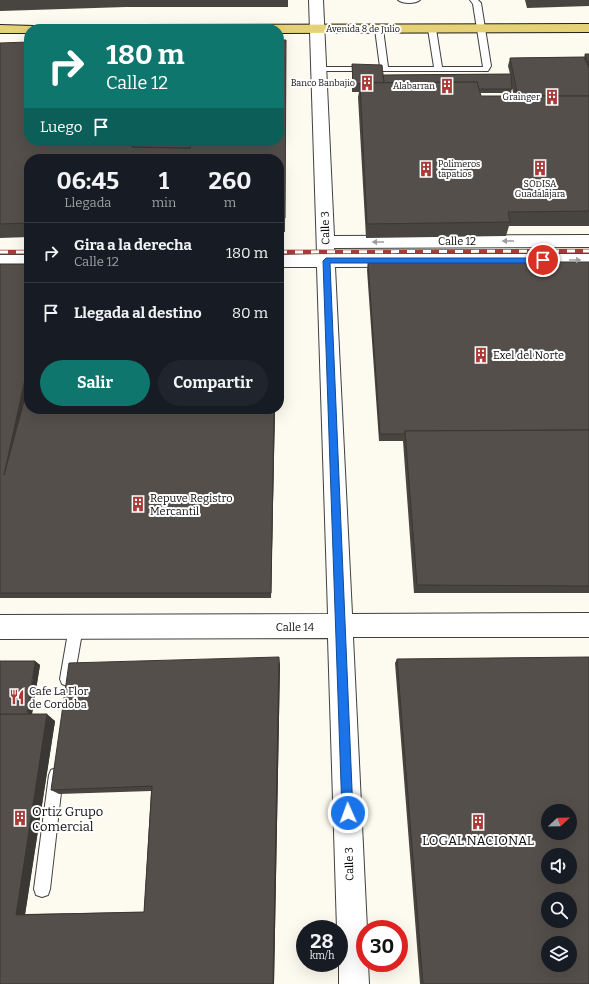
<!DOCTYPE html>
<html lang="es">
<style>
:root{--surface:#171b24;--page:#20242c;--text:#f1f3f6;--muted:#9ea1a6;--line:#363941;--accent:#0f766e}
body{margin:0;font-family:Bitter,serif;background:var(--page);color:var(--text);height:100vh;display:flex;flex-direction:column;font-size:15px;white-space:nowrap}
*{box-sizing:border-box;margin:0}
p{font-size:13px;color:var(--muted)}
.icon{flex:none;width:22px;height:22px;fill:none;stroke:currentColor;stroke-width:2;stroke-linecap:round;stroke-linejoin:round}
.map{position:relative;flex:1;overflow:hidden}
.sheet{position:absolute;left:24px;top:154px;width:260px;height:260px;display:flex;flex-direction:column;background:var(--surface);border-radius:16px;box-shadow:0 4px 16px #0002}
.sheet>*{flex:none}
.guide{position:absolute;left:24px;top:24px;width:260px;height:122px;border-radius:16px;box-shadow:0 4px 16px #0002;background:#0f766e;color:#fff;overflow:hidden}
.needle{width:26px;rotate:68deg}
.tools{position:absolute;left:541px;top:804px;display:grid;gap:8px}
.tools a{display:grid;place-items:center;width:36px;height:36px;border-radius:50%;background:var(--surface);box-shadow:0 4px 16px #0002;font-size:20px}
.speed{position:absolute;left:296px;top:920px;display:flex;gap:8px;font-size:20px;font-weight:700;text-align:center}
.speed>*{display:grid;place-content:center;width:52px;height:52px;border-radius:50%;background:var(--surface);box-shadow:0 4px 16px #0002;line-height:1}
.speed small{font-size:10px;font-weight:400}
.speed .limit{border:6px solid #d22;background:#fff;color:#111}
.pin{position:absolute;display:grid;place-items:center;width:34px;height:34px;color:#fff;margin:-17px;border:2px solid #fff;border-radius:50%;box-shadow:0 1px 4px #0007}
.me{position:absolute;width:44px;margin:-22px;rotate:358deg;stroke-linejoin:round;filter:drop-shadow(0 0 3px #0008)}
.turn{display:flex;align-items:center;gap:14px;height:84px;padding:0 16px;font-size:18px}
.turn .icon{width:52px;height:52px;stroke-width:2.5}
.turn b{display:block;font-size:28px;line-height:34px}
.then{display:flex;align-items:center;height:38px;padding:0 16px;background:#0003;gap:8px;font-size:15px}
.eta{display:flex;justify-content:space-evenly;align-items:center;height:68px;text-align:center}
.eta b{font-size:24px;font-weight:700;line-height:28px}
.primary-button{display:flex;gap:8px;margin-top:auto;padding:8px 16px}
.primary-button a{flex:1;height:46px;border-radius:24px;background:var(--accent);color:#fff;font-size:16px;font-weight:700;line-height:46px;text-align:center}
.primary-button a+a{background:var(--page);color:var(--text)}
ul{padding:0;list-style:none}
li{display:flex;align-items:center;gap:12px;height:60px;padding:0 16px;border-top:1px solid var(--line)}
li div{flex:1}
li b{display:block;font-size:15px}
li em{font-style:normal}
.map>svg:first-child{display:block}
</style>
<div class="map">
<svg width="589" height="984" viewBox="0 0 589 984">
<rect width="100%" height="100%" fill="#fdfbef"/>
<g fill="none" stroke-linecap="round" stroke-linejoin="round">
<defs>
<g id="lane">
<path d="M398,0H420C415,4 403,4 398,0Z"/>
<path d="M470,0H478L481,3L491,66L488,71H318L314,69L318,67H380L375,29L379,27L383,29L388,67H434L428,29L432,27L436,29L442,67H483L473,4Z"/>
<path d="M76,621L81,623L83,627L74,679L72,684L67,686L62,684L60,679L69,627L71,623Z"/>
<path d="M56,768L61,770L63,775L50,889L48,895L42,897L36,895L34,889L49,775L51,770Z"/>
</g>
<g id="street">
<path d="M309,0H323L334,236L589,235V247L334,248L335,254H589V266L335,267L352,614L589,613V637H353L367,929H365V963H368L369,984H339V929H337L328,638L0,639V615L328,614L317,267H279V255L317,254Z"/>
<rect x="0" y="255" width="29" height="12"/>
</g>
<g id="primary">
<path d="M589,24V32L279,33V29H129L131,26L136,25Z"/>
<path d="M0,25L34,26L36,29H29V33H0Z"/>
</g>
</defs>
<use href="#lane" stroke="#404040" stroke-width="2"/>
<use href="#street" stroke="#404040" stroke-width="2"/>
<use href="#primary" stroke="#1e1e1e" stroke-width="2"/>
<use href="#lane" fill="#fff" fill-rule="evenodd"/>
<use href="#street" fill="#fff" fill-rule="evenodd"/>
<use href="#primary" fill="#e6d276" fill-rule="evenodd"/>
<defs>
<g id="rail">
<path d="M0,252H29"/>
<path d="M279,252L589,251"/>
</g>
</defs>
<use href="#rail" stroke="#aa3a38" stroke-width="4.5"/>
<use href="#rail" stroke="#fff" stroke-width="3" stroke-dasharray="8" stroke-linecap="butt"/>
</g>
<g fill="#484440" fill-rule="evenodd">
<path d="M0,0H288V7H126L0,11Z"/>
<path d="M525,0H589V6L527,8Z"/>
<path d="M0,43L29,141L286,55L285,232H279V159H29V237L0,238Z"/>
<path d="M585,54H589V226H509L506,236L366,238L358,97L359,92H352V64L383,75L510,74L508,66L510,58L584,57ZM512,88L514,96H481L480,93H511Z"/>
<path d="M368,262H589V593H414L403,441H379L367,270Z"/>
<path d="M0,264L29,409H275L271,598H0Z"/>
<path d="M397,659L589,984H420L395,663Z"/>
<path d="M35,661L40,665L32,714L55,721L25,914L144,912L151,791L59,794L51,790L280,664L274,984H0Z"/>
</g>
<g fill="#3b3734">
<path d="M29,361V384L4,475Z"/>
<path d="M274,409H275L271,598V593Z"/>
<path d="M279,657L280,664L274,984H273Z"/>
<path d="M35,661L40,665L31,720L27,717Z"/>
<path d="M47,714L55,721L25,915H16Z"/>
</g>
<g fill="#544f4b" stroke="#3b3734" fill-rule="evenodd">
<path d="M279,40H286L285,218H279V159H29V223L0,224V43L29,42V141H133L132,147L190,148L191,141H279Z"/>
<path d="M585,54H589V65Z"/>
<path d="M584,57L589,68V96H518L510,58Z"/>
<path d="M352,64L382,65L384,83H360V84H353Z"/>
<path d="M511,74L512,89H479L477,82L384,83L383,75Z"/>
<path d="M477,82L481,96H589V211L508,212L510,222L367,224L360,83Z"/>
<path d="M135,141H191L190,148L133,147Z"/>
<path d="M368,262H589V430L405,431V434H380Z"/>
<path d="M0,264H29V361L4,475L29,383V409H274L271,593H0Z"/>
<path d="M589,430V586L417,585L405,431Z"/>
<path d="M279,657L273,984H0V714H47L16,915L144,912L152,786L51,790L69,663Z"/>
<path d="M589,657V984H423L397,659ZM548,811H570V833H548ZM548,855H570V877H548ZM548,899H570V921H548ZM548,943H570V965H548Z"/>
<path d="M0,661H35L27,714H0Z"/>
</g>
<defs><path id="oneway-solid" d="M-6-.8H1V-3.2L6.5 0L1 3.2V.8H-6Z"/></defs>
<g fill="#9e9e9e">
<use href="#oneway-solid" transform="translate(508 241) rotate(180)"/>
<use href="#oneway-solid" transform="translate(378 242) rotate(180)"/>
<use href="#oneway-solid" transform="translate(575 260)"/>
</g>
<path fill="#1a73e8" stroke="#114b97" d="M326,258H543L546,260L543,263H330L353,813L352,817L348,819L343,817L342,813L323,261Z"/>
<defs>
<symbol id="building-bare" viewBox="-9 -9 18 18"><path d="M-4-6H4V6H1V3H-1V6H-4ZM-2.5-4.3h1.7v1.8h-1.7ZM.8-4.3h1.7v1.8H.8ZM-2.5-1h1.7V.8h-1.7ZM.8-1h1.7V.8H.8Z" fill="#aa3a38" stroke="#fff" stroke-width="2.5" paint-order="stroke"/></symbol>
<symbol id="restaurant-bare" viewBox="-9 -9 18 18"><path d="M-5-6h1v4h1v-4h1v4h1v-4h1v5L-1.5 .5V6h-2V.5L-5-1ZM5-6V6H3V1.5H1.5Q1.5-4 5-6Z" fill="#aa3a38" stroke="#fff" stroke-width="2.5" paint-order="stroke"/></symbol>
</defs>
<g fill-rule="evenodd">
<use href="#building-bare" x="356" y="72" width="22" height="22"/>
<use href="#building-bare" x="436" y="75" width="22" height="22"/>
<use href="#building-bare" x="541" y="86" width="22" height="22"/>
<use href="#building-bare" x="529" y="157" width="22" height="22"/>
<use href="#building-bare" x="415" y="158" width="22" height="22"/>
<use href="#building-bare" x="470" y="344" width="22" height="22"/>
<use href="#building-bare" x="127" y="493" width="22" height="22"/>
<use href="#restaurant-bare" x="6" y="686" width="22" height="22"/>
<use href="#building-bare" x="9" y="807" width="22" height="22"/>
<use href="#building-bare" x="467" y="811" width="22" height="22"/>
</g>
<g text-anchor="middle" stroke-width="4" stroke-linejoin="round" paint-order="stroke">
<g font-size="9" fill="#0d0d0d" stroke="#fff">
<text x="363" y="32">Avenida 8 de Julio</text>
</g>
<g font-size="9" fill="#0d0d0d" stroke="#fff" text-anchor="end">
<text x="355" y="86">Banco Banbajio</text>
<text x="435" y="89">Alabarran</text>
<text x="540" y="100">Grainger</text>
<text x="438" y="167" text-anchor="start">Polimeros<tspan x="438" dy="10">tapatios</tspan></text>
<text x="540" y="187" text-anchor="middle">SODISA<tspan x="540" dy="10">Guadalajara</tspan></text>
</g>
<g font-size="11" fill="#0d0d0d" stroke="#fff">
<text transform="translate(325 228) rotate(-92)" y="4">Calle 3</text>
<text x="457" y="245">Calle 12</text>
<text x="295" y="631">Calle 14</text>
<text transform="translate(349 864) rotate(-92)" y="4">Calle 3</text>
</g>
<g font-size="11" fill="#0d0d0d" stroke="#fff" text-anchor="start">
<text x="493" y="359">Exel del Norte</text>
<text x="150" y="502">Repuve Registro<tspan x="150" dy="13">Mercantil</tspan></text>
<text x="29" y="695">Cafe La Flor<tspan x="29" dy="13">de Cordoba</tspan></text>
</g>
<g font-size="13" fill="#0d0d0d" stroke="#fff" text-anchor="start">
<text x="32" y="816">Ortiz Grupo<tspan x="32" dy="15">Comercial</tspan></text>
<text x="478" y="845" text-anchor="middle">LOGAL NACIONAL</text>
</g>
</g>
</svg>
<div class="tools">
<a><svg class="needle" viewBox="-14 -14 28 28"><path d="M0-13l5 13h-10z" fill="#e53935"/><path d="M0 13l5-13h-10z" fill="#9ea1a6"/></svg></a>
<a><svg class="icon" aria-label="sound" viewBox="0 0 24 24"><path d="M4 9h4l5-4v14l-5-4H4zM17 9q2 3 0 6"/></svg></a>
<a><svg class="icon" aria-label="search" viewBox="0 0 24 24"><circle cx="10" cy="10" r="6"/><path d="M15 15l6 6"/></svg></a>
<a><svg class="icon" aria-label="layers" viewBox="0 0 24 24"><path d="M12 4l9 5-9 5-9-5zM3 14l9 5 9-5"/></svg></a>
</div>
<div class="speed"><div>28<small>km/h</small></div><div class="limit">30</div></div>
<div class="pin" style="left:543px;top:260px;background:#d93025"><svg class="icon" aria-label="arrive" viewBox="0 0 24 24"><path d="M6 21V4h12l-3 4 3 4H6"/></svg></div>
<svg class="me" style="left:348px;top:813px" viewBox="-20 -20 40 40"><circle r="17" fill="#1a73e8" stroke="#fff" stroke-width="3"/><path d="M0-11L8 9 0 5-8 9z" fill="#fff"/></svg>
<div class="guide">
<div class="turn"><svg class="icon" aria-label="right" viewBox="0 0 24 24"><path d="M7 20v-9h11M14 6l5 5-5 5"/></svg><div><b>180 m</b>Calle 12</div></div>
<div class="then">Luego<svg class="icon" aria-label="arrive" viewBox="0 0 24 24"><path d="M6 21V4h12l-3 4 3 4H6"/></svg></div>
</div>
<section class="sheet">
<div class="eta">
<div><b>06:45</b><p>Llegada</p></div>
<div><b>1</b><p>min</p></div>
<div><b>260</b><p>m</p></div>
</div>
<ul>
<li><svg class="icon" aria-label="right" viewBox="0 0 24 24"><path d="M7 20v-9h11M14 6l5 5-5 5"/></svg><div><b>Gira a la derecha</b><p>Calle 12</p></div><em>180 m</em></li>
<li><svg class="icon" aria-label="arrive" viewBox="0 0 24 24"><path d="M6 21V4h12l-3 4 3 4H6"/></svg><div><b>Llegada al destino</b></div><em>80 m</em></li>
</ul>
<div class="primary-button"><a>Salir</a><a>Compartir</a></div>
</section>
</div>
